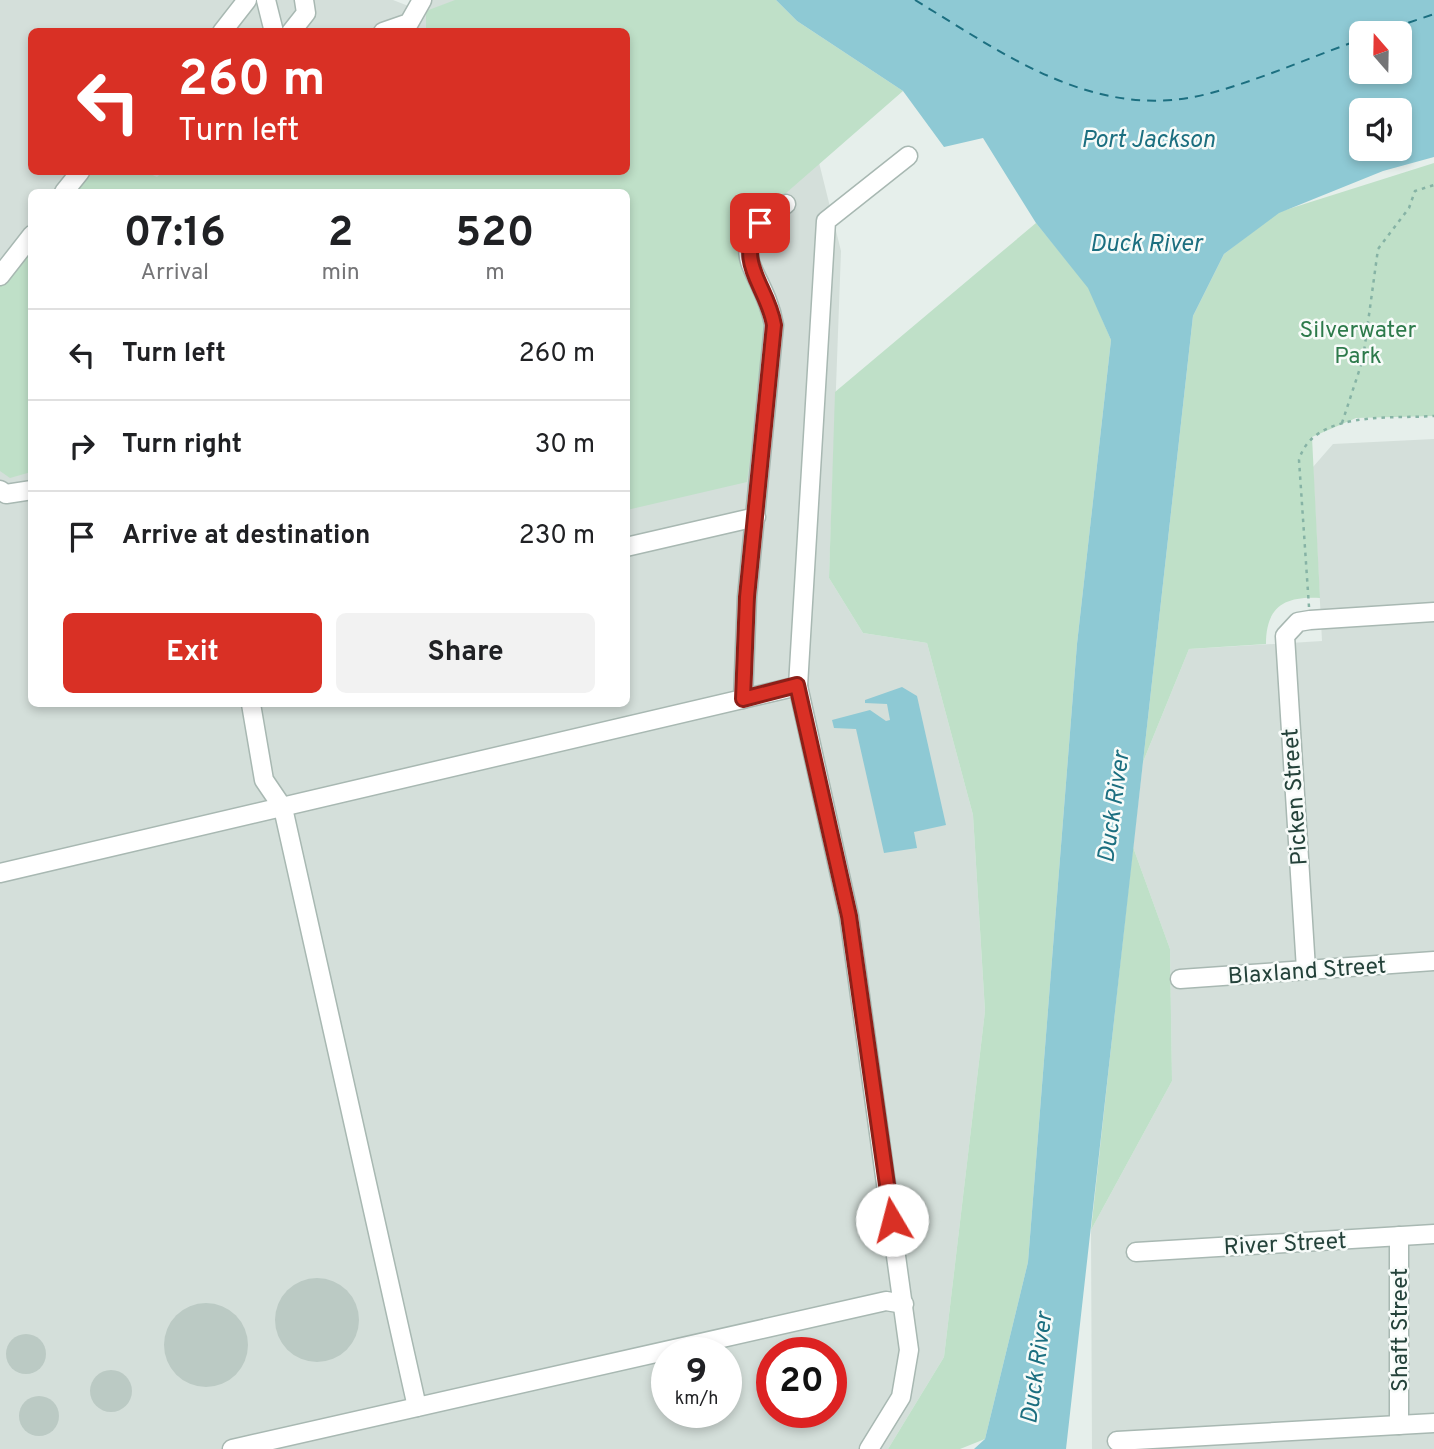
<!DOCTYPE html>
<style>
:root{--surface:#fff;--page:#f2f2f2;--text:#202124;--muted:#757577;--line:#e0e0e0;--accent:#d93025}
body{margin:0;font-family:Overpass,sans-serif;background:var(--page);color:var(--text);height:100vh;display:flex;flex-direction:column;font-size:26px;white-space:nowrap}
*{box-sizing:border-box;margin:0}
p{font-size:23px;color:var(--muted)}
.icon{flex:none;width:38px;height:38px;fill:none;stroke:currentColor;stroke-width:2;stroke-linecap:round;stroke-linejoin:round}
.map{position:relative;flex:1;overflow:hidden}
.drawer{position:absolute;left:28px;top:189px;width:602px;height:518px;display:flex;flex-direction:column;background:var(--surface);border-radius:10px;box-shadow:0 4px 10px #0003}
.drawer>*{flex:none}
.guide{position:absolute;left:28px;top:28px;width:602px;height:147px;border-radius:10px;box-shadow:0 4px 10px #0003;background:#d93025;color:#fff;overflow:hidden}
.needle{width:46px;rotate:340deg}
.tools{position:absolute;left:1349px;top:21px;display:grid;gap:14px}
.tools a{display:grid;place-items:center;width:63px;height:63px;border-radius:10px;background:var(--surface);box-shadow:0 4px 10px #0003;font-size:35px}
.speed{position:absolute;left:651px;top:1337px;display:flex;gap:14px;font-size:35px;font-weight:700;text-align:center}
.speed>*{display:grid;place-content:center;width:91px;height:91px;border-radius:50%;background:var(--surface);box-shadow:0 4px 10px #0003;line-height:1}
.speed small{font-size:18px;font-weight:400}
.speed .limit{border:10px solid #d22;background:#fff;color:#111}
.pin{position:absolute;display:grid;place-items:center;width:60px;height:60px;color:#fff;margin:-30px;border-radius:14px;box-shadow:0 4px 10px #0006}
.me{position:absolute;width:77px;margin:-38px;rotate:352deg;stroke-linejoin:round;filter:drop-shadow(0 0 5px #0008)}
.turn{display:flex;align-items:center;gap:24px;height:147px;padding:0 35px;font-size:32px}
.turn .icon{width:91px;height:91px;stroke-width:2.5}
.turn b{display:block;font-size:49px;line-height:60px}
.eta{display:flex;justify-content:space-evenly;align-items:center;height:119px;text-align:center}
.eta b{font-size:42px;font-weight:700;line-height:49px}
.primary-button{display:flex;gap:14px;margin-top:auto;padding:14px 35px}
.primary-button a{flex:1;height:80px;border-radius:10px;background:var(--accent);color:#fff;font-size:28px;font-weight:700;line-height:80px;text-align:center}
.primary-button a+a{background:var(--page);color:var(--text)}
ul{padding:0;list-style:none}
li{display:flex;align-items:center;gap:21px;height:91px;padding:0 35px;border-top:2px solid var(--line)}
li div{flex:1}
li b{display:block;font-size:26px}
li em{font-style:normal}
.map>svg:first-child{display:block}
</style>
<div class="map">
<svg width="1434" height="1449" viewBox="0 0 1434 1449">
<rect width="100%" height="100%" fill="#e6efeb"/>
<g fill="#d4dfda" fill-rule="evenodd">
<path d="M0,0H393L411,7L419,0H739L786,30L841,251L829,578L863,633L927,643L973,815L985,1011L944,1357L888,1449H0ZM32,32H626V172H32ZM32,192H626V704H32ZM667,1353H726V1412H667ZM772,1353H831V1412H772Z"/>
<path d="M1434,439V1449H1092L1091,1230L1172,1081L1170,949L1133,847L1143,762L1189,649L1322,641L1313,467L1333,444Z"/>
</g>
<g fill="#bfe0c8">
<path d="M455,0H776L797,21L903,91L755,220L760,278L769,316L747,482L627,510L626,192H75L92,172H146L157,177L162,172H626V32L419,31L426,29V11Z"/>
<path d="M1434,163V416L1356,418L1312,437L1320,598C1285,596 1266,606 1266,644L1189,649L1143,762L1193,316L1224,254L1279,212Z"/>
<path d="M1036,223L1089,288L1111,340L1077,644L1028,1262L985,1439L960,1449H888L944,1357L985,1011L973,815L927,643L863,633L829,578L835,392Z"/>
<path d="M31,244V472L10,478L0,471V283Z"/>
<path d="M1133,847L1170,949L1172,1081L1091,1230Z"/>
</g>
<g fill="#8ec9d4" fill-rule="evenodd">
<path d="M776,0H1434V157L1383,171L1279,213L1224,254L1193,316L1066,1449H974L985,1439L1028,1262L1077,644L1111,340L1088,288L1036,223L983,138L944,147L903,91L797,21ZM1362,33H1400V72H1362ZM1362,110H1400V149H1362Z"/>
<path d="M902,687L917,696L946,825L914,832L917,848L884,853L856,729L834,728L832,720L870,710L886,721L890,720L887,704L865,703V700Z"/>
</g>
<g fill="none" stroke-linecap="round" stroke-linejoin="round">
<g stroke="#1c6f80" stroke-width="2" stroke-dasharray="9 7" stroke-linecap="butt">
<path d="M915,0C1006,55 1098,124 1211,93C1262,79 1311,57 1362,39"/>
<path d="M1378,33L1434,14"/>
</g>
</g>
<g fill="#bbcac4">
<circle cx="317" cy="1320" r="42"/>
<circle cx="206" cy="1345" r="42"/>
<circle cx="26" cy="1354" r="20"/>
<circle cx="111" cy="1391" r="21"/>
<circle cx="39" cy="1416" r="20"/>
</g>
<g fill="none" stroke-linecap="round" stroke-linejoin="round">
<defs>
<g id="minor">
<path d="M266,0L274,32"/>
<path d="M222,32L247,0"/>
<path d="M291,32L306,13L304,0"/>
<path d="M383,32L409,23L422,0"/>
<path d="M64,192L80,172"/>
<path d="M0,276L32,235"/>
<path d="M0,490L6,494L32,490"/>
<path d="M626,547L756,517"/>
<path d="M743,699L747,597L774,325C763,264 716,254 786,204"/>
<path d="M251,704L264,780L283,808L417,1407"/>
<path d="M0,873L798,686"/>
<path d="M1306,969L1285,636L1298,622L1310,620L1434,612"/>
<path d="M1180,979L1434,961"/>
<path d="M1136,1252L1434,1234"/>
<path d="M1399,1425V1236"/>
<path d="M1117,1441L1434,1423"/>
<path d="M232,1449L886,1301L904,1304"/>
<path d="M869,1449L901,1397L909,1350L849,916L798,686L826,221L908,156"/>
</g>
</defs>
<use href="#minor" stroke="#a8b8b2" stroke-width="21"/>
<g stroke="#86b3a5" stroke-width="2.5" stroke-dasharray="3.5 5" stroke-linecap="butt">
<path d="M1342,423L1363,359L1378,249L1409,208L1415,191L1434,185"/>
<path d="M1309,607L1299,460C1313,410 1392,419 1434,416"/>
</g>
<use href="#minor" stroke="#fff" stroke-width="18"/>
</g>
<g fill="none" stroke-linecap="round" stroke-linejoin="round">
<defs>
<path id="route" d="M760,223C734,264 767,284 774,325L747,597L743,699L797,685L849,916L892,1220"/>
</defs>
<use href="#route" stroke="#8d1f18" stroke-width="18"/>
<use href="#route" stroke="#d93025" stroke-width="12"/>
</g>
<g text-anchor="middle" stroke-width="5" stroke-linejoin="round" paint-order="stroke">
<g font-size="23" fill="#2d7a4b" stroke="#f7fbf9">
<text x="1358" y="337">Silverwater<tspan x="1358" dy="26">Park</tspan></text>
</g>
<g font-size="23" fill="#24423a" stroke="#f7fbf9">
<text transform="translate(1294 797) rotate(-94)" y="8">Picken Street</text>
<text transform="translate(1307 970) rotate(-4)" y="8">Blaxland Street</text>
<text transform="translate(1285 1243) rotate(-3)" y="8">River Street</text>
<text transform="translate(1399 1330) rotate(-90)" y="8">Shaft Street</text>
</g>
<g font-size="24" font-style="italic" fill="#1c6f80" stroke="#f7fbf9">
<text x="1148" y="147">Port Jackson</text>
<text x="1146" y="251">Duck River</text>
<text transform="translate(1113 807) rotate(-82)" y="8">Duck River</text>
<text transform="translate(1036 1368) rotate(-82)" y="8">Duck River</text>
</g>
</g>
</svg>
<div class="tools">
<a><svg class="needle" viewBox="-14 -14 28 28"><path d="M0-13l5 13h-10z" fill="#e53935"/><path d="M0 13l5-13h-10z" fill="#757577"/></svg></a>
<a><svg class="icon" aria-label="sound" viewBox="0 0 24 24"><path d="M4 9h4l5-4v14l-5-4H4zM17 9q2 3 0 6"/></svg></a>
</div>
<div class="speed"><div>9<small>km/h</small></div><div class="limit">20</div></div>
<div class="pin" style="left:760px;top:223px;background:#d93025"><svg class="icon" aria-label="arrive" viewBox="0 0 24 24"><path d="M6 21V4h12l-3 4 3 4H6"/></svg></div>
<svg class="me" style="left:892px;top:1220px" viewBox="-20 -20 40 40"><circle r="19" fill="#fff"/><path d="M0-13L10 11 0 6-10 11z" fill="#d93025"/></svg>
<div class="guide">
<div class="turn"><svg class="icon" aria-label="left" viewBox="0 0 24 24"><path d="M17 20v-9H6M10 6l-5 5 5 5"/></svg><div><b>260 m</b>Turn left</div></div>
</div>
<section class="drawer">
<div class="eta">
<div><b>07:16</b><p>Arrival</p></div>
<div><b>2</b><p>min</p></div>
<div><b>520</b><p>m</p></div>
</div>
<ul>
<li><svg class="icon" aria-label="left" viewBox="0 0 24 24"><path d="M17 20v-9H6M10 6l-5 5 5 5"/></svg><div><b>Turn left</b></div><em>260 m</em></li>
<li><svg class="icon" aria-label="right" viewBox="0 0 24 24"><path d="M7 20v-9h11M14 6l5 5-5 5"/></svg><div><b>Turn right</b></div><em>30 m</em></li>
<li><svg class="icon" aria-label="arrive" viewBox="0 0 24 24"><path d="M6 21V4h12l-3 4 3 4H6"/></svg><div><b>Arrive at destination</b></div><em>230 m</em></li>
</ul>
<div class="primary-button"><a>Exit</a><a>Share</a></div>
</section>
</div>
